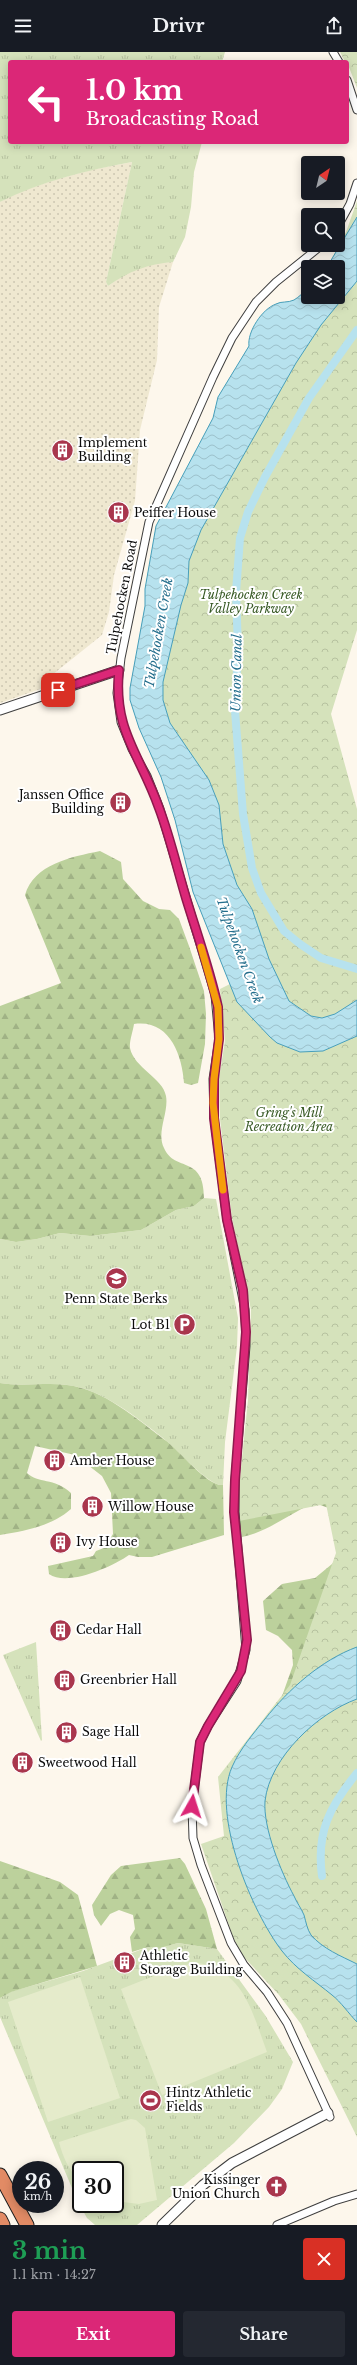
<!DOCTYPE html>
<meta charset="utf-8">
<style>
:root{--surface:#171b24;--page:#242831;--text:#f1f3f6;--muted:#9ea1a6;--accent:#db2777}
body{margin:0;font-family:"Libre Baskerville",serif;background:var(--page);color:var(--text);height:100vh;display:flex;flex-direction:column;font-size:15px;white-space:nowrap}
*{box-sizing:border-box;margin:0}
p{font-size:13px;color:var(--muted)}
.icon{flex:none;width:22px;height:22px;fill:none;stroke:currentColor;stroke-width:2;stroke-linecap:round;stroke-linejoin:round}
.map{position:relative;height:2173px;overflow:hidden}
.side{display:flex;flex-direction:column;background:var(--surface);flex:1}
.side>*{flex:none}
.banner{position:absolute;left:8px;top:8px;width:341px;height:84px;border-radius:4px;box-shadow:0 2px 10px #0003;background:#db2777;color:#fff;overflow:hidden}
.needle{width:26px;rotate:35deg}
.fabs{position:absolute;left:301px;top:104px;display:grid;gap:8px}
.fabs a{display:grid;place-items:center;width:44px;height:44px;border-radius:4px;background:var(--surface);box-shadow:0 2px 10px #0003;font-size:20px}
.speed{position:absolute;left:12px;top:2109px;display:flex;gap:8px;font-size:20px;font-weight:700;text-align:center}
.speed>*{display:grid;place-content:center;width:52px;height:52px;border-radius:50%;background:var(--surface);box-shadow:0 2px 10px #0003;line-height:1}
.speed small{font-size:10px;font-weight:400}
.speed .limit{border:2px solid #111;border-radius:6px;background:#fff;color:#111}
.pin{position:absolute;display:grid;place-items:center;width:34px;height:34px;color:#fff;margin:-17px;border-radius:8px;box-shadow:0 2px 6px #0006}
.me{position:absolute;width:44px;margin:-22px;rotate:6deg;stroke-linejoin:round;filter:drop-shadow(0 0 3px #0008)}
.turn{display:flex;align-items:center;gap:14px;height:84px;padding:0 12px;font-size:18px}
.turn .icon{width:52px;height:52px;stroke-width:2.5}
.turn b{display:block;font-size:28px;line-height:34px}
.round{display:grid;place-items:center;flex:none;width:42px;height:42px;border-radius:4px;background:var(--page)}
.summary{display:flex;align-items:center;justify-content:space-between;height:68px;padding:0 12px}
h1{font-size:24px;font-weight:800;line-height:30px;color:#1e9e55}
.primary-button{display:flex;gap:8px;margin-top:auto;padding:8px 12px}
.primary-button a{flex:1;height:46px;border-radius:4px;background:var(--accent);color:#fff;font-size:16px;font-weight:800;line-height:46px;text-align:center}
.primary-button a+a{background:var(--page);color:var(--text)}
header{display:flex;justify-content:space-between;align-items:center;height:52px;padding:0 12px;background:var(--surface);font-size:18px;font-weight:800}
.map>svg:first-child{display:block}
</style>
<header><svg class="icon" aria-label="menu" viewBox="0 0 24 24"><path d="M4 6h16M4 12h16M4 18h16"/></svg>Drivr<svg class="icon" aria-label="share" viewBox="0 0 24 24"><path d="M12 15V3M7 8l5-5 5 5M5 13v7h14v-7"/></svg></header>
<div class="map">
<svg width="357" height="2173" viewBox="0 0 357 2173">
<defs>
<pattern id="farmland-dots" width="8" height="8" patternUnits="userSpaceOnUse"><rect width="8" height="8" fill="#efe8d0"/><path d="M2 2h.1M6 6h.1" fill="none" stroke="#ccc6b1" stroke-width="1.8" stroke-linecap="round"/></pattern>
<pattern id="grass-tufts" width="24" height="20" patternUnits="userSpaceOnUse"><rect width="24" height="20" fill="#d5e2bb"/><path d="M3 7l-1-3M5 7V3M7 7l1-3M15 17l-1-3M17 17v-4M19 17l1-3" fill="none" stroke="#b6c19f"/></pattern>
<pattern id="forest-firs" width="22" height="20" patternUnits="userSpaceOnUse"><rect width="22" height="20" fill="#bcd19c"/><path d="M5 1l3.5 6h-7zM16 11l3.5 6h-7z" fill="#a0b285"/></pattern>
<pattern id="park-crowns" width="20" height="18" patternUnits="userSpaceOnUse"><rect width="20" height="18" fill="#d5e2bb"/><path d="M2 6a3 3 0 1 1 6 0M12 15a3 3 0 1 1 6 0" fill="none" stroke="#b6c19f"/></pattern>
<pattern id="water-waves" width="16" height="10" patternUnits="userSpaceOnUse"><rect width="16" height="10" fill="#b7e2ee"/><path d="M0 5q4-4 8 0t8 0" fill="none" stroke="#9cc1cb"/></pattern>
</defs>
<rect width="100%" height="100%" fill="#fdf7ec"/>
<path fill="url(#farmland-dots)" d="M132,110L106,230L108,234L125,222L139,216L153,211L173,210L159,255L157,308L140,378L135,449L114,523L109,560L102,583L52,623L49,632L46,635L0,651V150L19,140L54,128L90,118Z"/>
<g fill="url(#grass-tufts)" fill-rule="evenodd">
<path d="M0,0H225L222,10H10V90H202L194,120L191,155L185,185L173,210C148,212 129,219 108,234L106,230L132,110C87,118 42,129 0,150Z"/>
<path d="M204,1146L216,1147L238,1266L237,1295L225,1390L223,1433C209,1435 176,1396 163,1386C136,1365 102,1337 67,1333C45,1330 23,1335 0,1331V1187L16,1190L37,1187L60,1181L90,1184L141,1178L176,1158L194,1154Z"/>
<path d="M36,1590L42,1688L41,1689L3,1603Z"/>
<path d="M178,1891L217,1897L265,1963L293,2010L282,2037L269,2055L234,2091L137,2173H95L87,2166L77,2148L0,1965V1946L10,1940L83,1919L148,1895L160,1896ZM81,2118H115V2152H81Z"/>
</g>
<g fill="url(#forest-firs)">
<path d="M100,799L121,810L123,827L143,849L159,857L170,858L179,867L189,894L204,939L206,962L205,992L198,1031L191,1033L184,1031C182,1002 169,967 134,972C133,979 129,990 130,996C134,1016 163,1026 166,1044C169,1061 156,1080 164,1096C175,1121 204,1102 204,1146L194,1154L176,1158L141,1178L90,1184L60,1181L37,1187L16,1190L0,1187V954L61,931L25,843C34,812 71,805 100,799Z"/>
<path d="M0,1331C23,1335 45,1330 67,1333C103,1337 137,1367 165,1388C179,1398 208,1435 223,1433L224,1483L152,1505H138L129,1503C112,1515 67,1535 49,1522L48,1514L93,1504L96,1499L104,1496L113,1482L111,1441L102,1424L75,1403L35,1394L27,1421C38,1432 54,1425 71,1441V1457C52,1474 25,1479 0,1483Z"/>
<path d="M357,1420V1595L321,1615L281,1647L293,1613L292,1598L278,1584L266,1578L263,1549L282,1532L315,1526L332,1512L347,1495L341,1478L331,1468L329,1456L314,1451C290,1461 268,1480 242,1485L239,1469V1435L256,1436L281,1441Z"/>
<path d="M180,1806L185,1812L206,1857L217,1897L178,1891L160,1896L148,1895L132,1900L130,1885L135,1877L133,1863L119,1858L110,1862L101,1874L94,1863L92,1853L111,1823L121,1814Z"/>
<path d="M0,1809L60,1830L78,1843L97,1914L11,1940L0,1946Z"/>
</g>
<g fill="url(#park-crowns)">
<path d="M340,0H357V36L347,10H345Z"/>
<path d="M357,149V578L331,662L357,757V2085L301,1972L279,1943L243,1904L233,1885L201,1792L224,1784L218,1725L290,1633L336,1501L326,1452L239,1469V1435L248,1348L251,1258L232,1166L220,1067L219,1026L225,989L220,937L230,932L193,840L175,768L161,725L139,676L130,648V636L145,554V537L156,474L213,366L218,345L249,294C247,280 262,257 276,252C281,249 288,251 294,248C299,245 304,240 308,236V245H338V215H327L346,180Z"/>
</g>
<g fill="#e5ebcb">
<path d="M198,1911C244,1918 253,1963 267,2000L162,2043L121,1937L179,1914Z"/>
<path d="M80,1925L120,2046L48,2070L8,1950Z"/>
<path d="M131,2067L136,2068L145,2076L157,2148L139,2152L115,2149V2118H81V2131C69,2118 63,2106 59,2090Z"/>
</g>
<g fill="url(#water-waves)" stroke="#489fbb">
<path d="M357,165V229L321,273L296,311L201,478L189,509L188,531L181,553L163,630V648L170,671L209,728L219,753L223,792L237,833L252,857L269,907L289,949L311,964L322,966L335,962L357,948V984L323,999L300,1000L277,991L270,985L237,950L193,840L175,768L161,725L139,676L130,648V636L145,554V537L156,474L213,366L218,345L249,294C247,280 262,257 276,252C281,249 288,251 294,248C299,245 304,240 308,236V245H338V215H327Z"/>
<path d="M357,1595V1647C318,1661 270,1705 265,1749C263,1776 281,1820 294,1844C297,1851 301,1856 304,1863C306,1870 307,1877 311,1883C323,1897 341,1904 357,1912V1970C349,1962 341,1950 332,1943C315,1929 296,1917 282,1899C252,1860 211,1763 232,1715C240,1697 253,1682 265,1667C288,1638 321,1608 357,1595Z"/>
</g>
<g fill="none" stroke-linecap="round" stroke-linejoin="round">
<g stroke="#b7e2ee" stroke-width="8">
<path d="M357,278L309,346L265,425L248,460L240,486L236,540L238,598L235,659L243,762L252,816L261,841L284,879L300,892L321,906L357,917"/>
<path d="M322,1824C316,1780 330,1754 357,1721"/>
</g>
<defs>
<g id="minor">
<path d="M333,0L339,10"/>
<path d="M347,28L357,58"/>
<path d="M338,174L350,152L357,131"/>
<path d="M322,193L276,230L256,250L232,286L213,325L149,470L121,606L117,641L121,670L132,697L147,724L160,757L215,943L219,987L213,1027L214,1066L227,1168L245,1258L246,1294L235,1428V1460L246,1598L237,1629L208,1674L200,1690L192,1755L193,1786L201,1813L231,1891L244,1913L267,1940L287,1971L330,2065"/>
<path d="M277,2173L334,2149L357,2142"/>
</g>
<g id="tertiary">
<path d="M0,658L119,618"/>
<path d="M162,2173L203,2133L232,2111L328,2061"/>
</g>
<g id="motorway">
<path d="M0,2123L27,2173"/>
<path d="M0,2167L3,2173"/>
</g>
</defs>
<use href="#minor" stroke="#3e3e3e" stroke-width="9"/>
<use href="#tertiary" stroke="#3e3e3e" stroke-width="11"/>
<use href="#motorway" stroke="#1c1c1c" stroke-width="15"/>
<use href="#minor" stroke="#fff" stroke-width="7"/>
<use href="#tertiary" stroke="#fff" stroke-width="9"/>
<use href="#motorway" stroke="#e28b65" stroke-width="13"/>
</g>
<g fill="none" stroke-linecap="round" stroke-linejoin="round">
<defs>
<path id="route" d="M58,638L119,618C113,679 140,702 159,756C170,785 177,816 186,846C197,882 210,918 218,955L219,987L214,1027V1066L227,1168L243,1238L246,1280L235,1428L234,1460L247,1588L241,1619L208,1674L200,1690L192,1754"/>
</defs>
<use href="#route" stroke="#8e194d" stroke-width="10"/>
<use href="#route" stroke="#db2777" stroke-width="7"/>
<path stroke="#f59e0b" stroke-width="7" d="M201,895L218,955L219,987L214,1027L213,1051L223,1138"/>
</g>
<defs>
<symbol id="building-disc" viewBox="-11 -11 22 22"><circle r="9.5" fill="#a9364d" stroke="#fff"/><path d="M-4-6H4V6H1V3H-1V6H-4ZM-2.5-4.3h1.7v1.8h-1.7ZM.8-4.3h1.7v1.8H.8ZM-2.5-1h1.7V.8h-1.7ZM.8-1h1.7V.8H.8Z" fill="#fff"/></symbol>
<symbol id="university-disc" viewBox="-11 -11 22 22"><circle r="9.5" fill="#a9364d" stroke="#fff"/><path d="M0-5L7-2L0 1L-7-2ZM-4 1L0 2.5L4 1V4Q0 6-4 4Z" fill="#fff"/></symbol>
<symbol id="parking-disc" viewBox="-11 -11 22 22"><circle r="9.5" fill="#a9364d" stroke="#fff"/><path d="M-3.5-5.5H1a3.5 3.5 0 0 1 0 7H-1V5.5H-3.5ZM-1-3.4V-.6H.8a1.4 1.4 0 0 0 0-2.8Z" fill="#fff"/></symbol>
<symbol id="stadium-disc" viewBox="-11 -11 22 22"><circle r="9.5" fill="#a9364d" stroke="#fff"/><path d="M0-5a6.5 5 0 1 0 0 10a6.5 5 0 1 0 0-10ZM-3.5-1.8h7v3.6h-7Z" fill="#fff"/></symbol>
<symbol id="church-disc" viewBox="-11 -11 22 22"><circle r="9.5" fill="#a9364d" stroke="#fff"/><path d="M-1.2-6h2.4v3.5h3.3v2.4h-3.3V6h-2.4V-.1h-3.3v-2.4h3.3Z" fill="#fff"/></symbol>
</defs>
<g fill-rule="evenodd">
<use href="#building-disc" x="50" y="386" width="25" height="25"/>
<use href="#building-disc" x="106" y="448" width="25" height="25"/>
<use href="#building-disc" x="108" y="738" width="25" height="25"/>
<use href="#university-disc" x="104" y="1214" width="25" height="25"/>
<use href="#parking-disc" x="172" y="1260" width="25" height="25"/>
<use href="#building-disc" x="42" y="1396" width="25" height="25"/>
<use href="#building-disc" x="80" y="1442" width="25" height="25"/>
<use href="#building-disc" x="48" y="1478" width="25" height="25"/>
<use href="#building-disc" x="48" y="1566" width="25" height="25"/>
<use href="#building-disc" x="52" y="1616" width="25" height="25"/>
<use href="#building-disc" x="54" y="1668" width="25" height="25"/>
<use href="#building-disc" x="10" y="1698" width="25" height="25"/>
<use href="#building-disc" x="112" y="1898" width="25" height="25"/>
<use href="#stadium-disc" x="138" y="2036" width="25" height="25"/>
<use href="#church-disc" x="264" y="2122" width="25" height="25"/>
</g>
<g text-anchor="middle" stroke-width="4" stroke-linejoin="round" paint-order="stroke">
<g font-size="12" fill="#0b0b0b" stroke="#fff" text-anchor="start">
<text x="78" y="395">Implement<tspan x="78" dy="14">Building</tspan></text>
<text x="134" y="465">Peiffer House</text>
<text x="104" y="747" text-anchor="end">Janssen Office<tspan x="104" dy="14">Building</tspan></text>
<text x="116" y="1251" text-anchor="middle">Penn State Berks</text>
<text x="170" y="1277" text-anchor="end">Lot B1</text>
<text x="70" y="1413">Amber House</text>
<text x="108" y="1459">Willow House</text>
<text x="76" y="1494">Ivy House</text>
<text x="76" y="1582">Cedar Hall</text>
<text x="80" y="1632">Greenbrier Hall</text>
<text x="82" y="1684">Sage Hall</text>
<text x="38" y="1715">Sweetwood Hall</text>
<text x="140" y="1908">Athletic<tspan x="140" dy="14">Storage Building</tspan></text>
<text x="166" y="2045">Hintz Athletic<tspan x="166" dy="14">Fields</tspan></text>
<text x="260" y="2132" text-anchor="end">Kissinger<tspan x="260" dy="14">Union Church</tspan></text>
</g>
<g font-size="12" font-style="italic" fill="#385a25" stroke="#fff">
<text x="251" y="547">Tulpehocken Creek<tspan x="251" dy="14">Valley Parkway</tspan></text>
<text x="289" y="1065">Gring's Mill<tspan x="289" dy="14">Recreation Area</tspan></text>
</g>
<g font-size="12" fill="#0b0b0b" stroke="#fff">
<text transform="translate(122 545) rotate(-79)" y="4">Tulpehocken Road</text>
</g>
<g font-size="13" font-style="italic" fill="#256f8d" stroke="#fff">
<text transform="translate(158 581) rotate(-80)" y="5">Tulpehocken Creek</text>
<text transform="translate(236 621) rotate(-89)" y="5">Union Canal</text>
<text transform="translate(240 898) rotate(70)" y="5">Tulpehocken Creek</text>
</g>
</g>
</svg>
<div class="fabs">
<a><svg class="needle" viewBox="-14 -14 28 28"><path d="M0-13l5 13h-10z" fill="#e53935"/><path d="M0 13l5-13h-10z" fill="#9ea1a6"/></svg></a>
<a><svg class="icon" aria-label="search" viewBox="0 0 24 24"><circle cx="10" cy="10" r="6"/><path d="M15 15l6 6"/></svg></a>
<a><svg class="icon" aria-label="layers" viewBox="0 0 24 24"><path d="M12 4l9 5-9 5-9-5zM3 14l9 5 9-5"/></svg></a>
</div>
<div class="speed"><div>26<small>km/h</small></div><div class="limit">30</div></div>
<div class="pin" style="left:58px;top:638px;background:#d93025"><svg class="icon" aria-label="arrive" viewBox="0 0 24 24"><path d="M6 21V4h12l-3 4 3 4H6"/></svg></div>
<svg class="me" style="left:192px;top:1754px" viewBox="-20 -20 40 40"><path d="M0-17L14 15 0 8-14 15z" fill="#db2777" stroke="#fff" stroke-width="4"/></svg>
<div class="banner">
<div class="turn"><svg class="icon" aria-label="left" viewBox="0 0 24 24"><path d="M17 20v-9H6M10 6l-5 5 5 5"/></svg><div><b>1.0 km</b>Broadcasting Road</div></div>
</div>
</div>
<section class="side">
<div class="summary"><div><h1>3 min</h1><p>1.1 km · 14:27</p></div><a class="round" style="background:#d93025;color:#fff"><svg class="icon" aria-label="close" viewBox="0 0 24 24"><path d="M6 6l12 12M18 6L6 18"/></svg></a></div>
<div class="primary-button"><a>Exit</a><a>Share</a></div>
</section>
